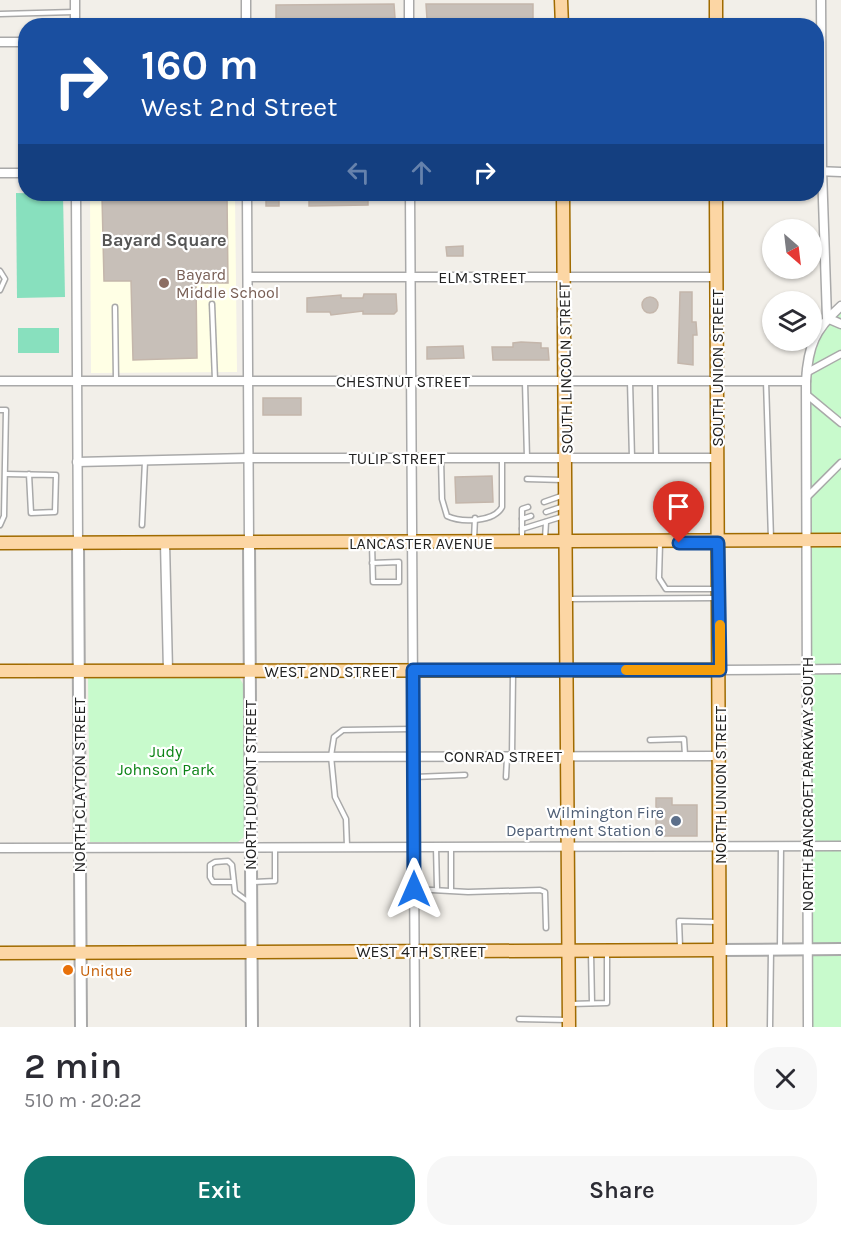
<!DOCTYPE html>
<meta charset="utf-8">
<style>
:root{--surface:#fff;--page:#f7f7f7;--text:#2b2b33;--muted:#7c7c81;--accent:#0f766e}
body{margin:0;font-family:Karla,sans-serif;background:var(--page);color:var(--text);height:100vh;display:flex;flex-direction:column;font-size:22px;white-space:nowrap}
*{box-sizing:border-box;margin:0}
p{font-size:20px;color:var(--muted)}
.icon{flex:none;width:33px;height:33px;fill:none;stroke:currentColor;stroke-width:2;stroke-linecap:round;stroke-linejoin:round}
.map{position:relative;height:1027px;overflow:hidden}
.sheet{display:flex;flex-direction:column;background:var(--surface);flex:1}
.sheet>*{flex:none}
.top-card{position:absolute;left:18px;top:18px;width:806px;height:183px;border-radius:24px;box-shadow:0 2px 4px #0004;background:#1a4fa0;color:#fff;overflow:hidden}
.needle{width:39px;rotate:152deg}
.buttons{position:absolute;left:762px;top:219px;display:grid;gap:12px}
.buttons a{display:grid;place-items:center;width:60px;height:60px;border-radius:50%;background:var(--surface);box-shadow:0 2px 4px #0004;font-size:30px}
.pin{position:absolute;display:grid;place-items:center;width:51px;height:51px;color:#fff;margin:-62px -26px;border-radius:50% 50% 50% 0;rotate:-45deg;box-shadow:0 0 6px #0007}
.pin .icon{rotate:45deg}
.me{position:absolute;width:66px;margin:-33px;rotate:0deg;stroke-linejoin:round;filter:drop-shadow(0 0 4px #0008)}
.turn{display:flex;align-items:center;gap:21px;height:126px;padding:0 24px;font-size:27px}
.turn .icon{width:78px;height:78px;stroke-width:2.5}
.turn b{display:block;font-size:42px;line-height:51px}
.lanes{display:flex;align-items:center;height:57px;padding:0 24px;background:#0003;justify-content:center;gap:30px;direction:ltr}
.lanes .off{opacity:.35}
.round{display:grid;place-items:center;flex:none;width:63px;height:63px;border-radius:24px;background:var(--page)}
.head{display:flex;align-items:center;justify-content:space-between;height:102px;padding:0 24px}
h1{font-size:36px;font-weight:600;line-height:45px}
.button{display:flex;gap:12px;margin-top:auto;padding:12px 24px}
.button a{flex:1;height:69px;border-radius:24px;background:var(--accent);color:#fff;font-size:24px;font-weight:600;line-height:69px;text-align:center}
.button a+a{background:var(--page);color:var(--text)}
.map>svg:first-child{display:block}
</style>
<div class="map">
<svg width="841" height="1027" viewBox="0 0 841 1027">
<rect width="100%" height="100%" fill="#f2efe9"/>
<path fill="#ffffe5" d="M90,194H235L237,372L91,373Z"/>
<g fill="#c8facc">
<path d="M841,306V1027H808L810,346Z"/>
<path d="M88,677H239L243,684L245,836L238,842H90Z"/>
</g>
<g fill="#88e0be">
<path d="M16,193L63,194L65,297L17,298Z"/>
<rect x="18" y="328" width="41" height="25"/>
</g>
<g fill="#c7bfb8" stroke="#c4b6ab" stroke-width="1.5">
<path d="M394,4L395,18L276,19V5Z"/>
<path d="M426,4H533V19H427Z"/>
<path d="M144,194H227L228,283H196L197,358L133,360L131,281H104L102,197L144,196Z"/>
<rect x="266" y="195" width="13" height="11"/>
<path d="M368,195V205L309,206V196Z"/>
<path d="M463,246V256H447L446,247Z"/>
<path d="M680,292H692V322H696L697,335H693V365L678,363Z"/>
<path d="M364,294H396L397,311L394,314H363V311L331,315L330,312H307V298L341,295V298H363Z"/>
<circle cx="650" cy="305" r="8"/>
<path d="M521,342L541,343V348H548L549,360H493L492,347H513V343Z"/>
<path d="M463,346L464,358L427,359V347Z"/>
<rect x="263" y="398" width="38" height="17"/>
<path d="M492,476L493,502L456,503L455,477Z"/>
<path d="M656,798H672V805H697V836H656Z"/>
</g>
<g fill="none" stroke-linecap="round" stroke-linejoin="round">
<defs>
<g id="service">
<path d="M0,14L74,12"/>
<path d="M0,271L5,279L0,290"/>
<path d="M212,304L215,380"/>
<path d="M115,307L116,380"/>
<path d="M630,381L632,458"/>
<path d="M655,381L656,458"/>
<path d="M766,381L771,539"/>
<path d="M525,382L527,458"/>
<path d="M0,410H6L4,516L0,525"/>
<path d="M441,458L442,499L447,516C462,523 494,522 502,507V460"/>
<path d="M6,474L56,475L55,512L31,513L29,474"/>
<path d="M527,479L563,480"/>
<path d="M544,502L564,495"/>
<path d="M546,512L564,506"/>
<path d="M522,519L531,516"/>
<path d="M142,525L145,461"/>
<path d="M522,529L564,516"/>
<path d="M522,538V509L528,507"/>
<path d="M474,539L475,518"/>
<path d="M545,539L546,522"/>
<path d="M660,543L659,578L666,589H716"/>
<path d="M372,544L373,582H399V562L372,563"/>
<path d="M568,599L716,598"/>
<path d="M650,740L684,739L685,755"/>
<path d="M512,756L513,674"/>
<path d="M414,777L465,775"/>
<path d="M506,777L507,757"/>
<path d="M347,846L346,819L335,797L331,756L334,737L343,730L412,729"/>
<path d="M436,847L437,888"/>
<path d="M451,848V889"/>
<path d="M233,882H213L210,877V865L215,862L228,861L232,865L235,892L250,903"/>
<path d="M252,882L275,881V848"/>
<path d="M414,889L468,892L540,890L545,892L546,928"/>
<path d="M680,947L679,921L718,922"/>
<path d="M780,947L781,847"/>
<path d="M591,953L592,1003"/>
<path d="M570,1004L607,1003V951"/>
<path d="M519,1019L568,1020"/>
<path d="M770,1027L771,950"/>
</g>
<g id="pedestrian">
<path d="M806,373L841,354"/>
<path d="M806,394L841,423"/>
<path d="M807,497L841,463"/>
</g>
<g id="minor">
<path d="M75,0V26"/>
<path d="M246,0V26"/>
<path d="M409,0V26"/>
<path d="M821,0L822,170L827,318L841,324"/>
<path d="M0,42H26"/>
<path d="M816,171L841,172"/>
<path d="M0,173H26"/>
<path d="M76,194L78,543"/>
<path d="M247,194L249,543"/>
<path d="M410,194L415,1027"/>
<path d="M248,277H717"/>
<path d="M0,381H806"/>
<path d="M77,462L248,458H718"/>
<path d="M165,543L168,671"/>
<path d="M720,670L841,669"/>
<path d="M250,757L720,756"/>
<path d="M0,848L841,846"/>
<path d="M808,1027L806,381C808,346 815,329 841,306"/>
</g>
<g id="tertiary">
<path d="M78,543L81,1027"/>
<path d="M249,543L252,1027"/>
<path d="M719,950L841,949"/>
</g>
<g id="primary">
<path d="M561,0L562,26"/>
<path d="M716,0V26"/>
<path d="M563,194L569,1027"/>
<path d="M716,194L720,1027"/>
<path d="M0,543L841,540"/>
<path d="M0,671L720,670"/>
<path d="M0,953L719,950"/>
</g>
</defs>
<use href="#service" stroke="#a9a9a9" stroke-width="7"/>
<use href="#pedestrian" stroke="#a9a9a9" stroke-width="9"/>
<use href="#minor" stroke="#a9a9a9" stroke-width="11"/>
<use href="#tertiary" stroke="#a9a9a9" stroke-width="14"/>
<use href="#primary" stroke="#a06b00" stroke-width="15"/>
<use href="#service" stroke="#fff" stroke-width="4"/>
<use href="#pedestrian" stroke="#fff" stroke-width="6"/>
<use href="#minor" stroke="#fff" stroke-width="8"/>
<use href="#tertiary" stroke="#fff" stroke-width="10"/>
<use href="#primary" stroke="#fcd6a4" stroke-width="12"/>
</g>
<g fill="none" stroke-linecap="round" stroke-linejoin="round">
<defs>
<path id="route" d="M414,889L413,670H720L718,543H679"/>
</defs>
<use href="#route" stroke="#114b97" stroke-width="15"/>
<use href="#route" stroke="#1a73e8" stroke-width="10"/>
<path stroke="#f59e0b" stroke-width="10" d="M626,670H720V625"/>
</g>
<circle fill="#8d6e63" stroke="#fff" stroke-width="2" cx="164" cy="283" r="6"/>
<circle fill="#5c6f8a" stroke="#fff" stroke-width="2" cx="676" cy="821" r="6"/>
<circle fill="#e8710a" stroke="#fff" stroke-width="2" cx="68" cy="970" r="6"/>
<g text-anchor="middle" stroke-width="4.5" stroke-linejoin="round" paint-order="stroke">
<g font-size="16" fill="#785e54" stroke="#fff" text-anchor="start">
<text x="176" y="280">Bayard<tspan x="176" dy="18">Middle School</tspan></text>
</g>
<g font-size="16" fill="#222" stroke="#fff">
<text x="482" y="283">ELM STREET</text>
<text transform="translate(565 368) rotate(-91)" y="6">SOUTH LINCOLN STREET</text>
<text transform="translate(717 368) rotate(-90)" y="6">SOUTH UNION STREET</text>
<text x="403" y="387">CHESTNUT STREET</text>
<text x="397" y="464">TULIP STREET</text>
<text x="421" y="549">LANCASTER AVENUE</text>
<text x="331" y="677">WEST 2ND STREET</text>
<text x="503" y="762">CONRAD STREET</text>
<text transform="translate(807 784) rotate(-90)" y="6">NORTH BANCROFT PARKWAY SOUTH</text>
<text transform="translate(79 785) rotate(-90)" y="6">NORTH CLAYTON STREET</text>
<text transform="translate(250 785) rotate(-90)" y="6">NORTH DUPONT STREET</text>
<text transform="translate(720 785) rotate(-90)" y="6">NORTH UNION STREET</text>
<text x="421" y="957">WEST 4TH STREET</text>
</g>
<g font-size="16" fill="#0c8416" stroke="#fff">
<text x="166" y="757">Judy<tspan x="166" dy="18">Johnson Park</tspan></text>
</g>
<g font-size="16" fill="#4e5e75" stroke="#fff" text-anchor="end">
<text x="664" y="818">Wilmington Fire<tspan x="664" dy="18">Department Station 6</tspan></text>
</g>
<g font-size="16" fill="#c56008" stroke="#fff" text-anchor="start">
<text x="80" y="976">Unique</text>
</g>
<g font-size="18" font-weight="bold" fill="#555" stroke="#fff">
<text x="164" y="246">Bayard Square</text>
</g>
</g>
</svg>
<div class="buttons">
<a><svg class="needle" viewBox="-14 -14 28 28"><path d="M0-13l5 13h-10z" fill="#e53935"/><path d="M0 13l5-13h-10z" fill="#7c7c81"/></svg></a>
<a><svg class="icon" aria-label="layers" viewBox="0 0 24 24"><path d="M12 4l9 5-9 5-9-5zM3 14l9 5 9-5"/></svg></a>
</div>
<div class="pin" style="left:679px;top:543px;background:#d93025"><svg class="icon" aria-label="arrive" viewBox="0 0 24 24"><path d="M6 21V4h12l-3 4 3 4H6"/></svg></div>
<svg class="me" style="left:414px;top:889px" viewBox="-20 -20 40 40"><path d="M0-17L14 15 0 8-14 15z" fill="#1a73e8" stroke="#fff" stroke-width="4"/></svg>
<div class="top-card">
<div class="turn"><svg class="icon" aria-label="right" viewBox="0 0 24 24"><path d="M7 20v-9h11M14 6l5 5-5 5"/></svg><div><b>160 m</b>West 2nd Street</div></div>
<div class="lanes"><svg class="icon off" aria-label="left" viewBox="0 0 24 24"><path d="M17 20v-9H6M10 6l-5 5 5 5"/></svg><svg class="icon off" aria-label="ahead" viewBox="0 0 24 24"><path d="M12 20V5M6 11l6-6 6 6"/></svg><svg class="icon" aria-label="right" viewBox="0 0 24 24"><path d="M7 20v-9h11M14 6l5 5-5 5"/></svg></div>
</div>
</div>
<section class="sheet">
<div class="head"><div><h1>2 min</h1><p>510 m · 20:22</p></div><a class="round"><svg class="icon" aria-label="close" viewBox="0 0 24 24"><path d="M6 6l12 12M18 6L6 18"/></svg></a></div>
<div class="button"><a>Exit</a><a>Share</a></div>
</section>
